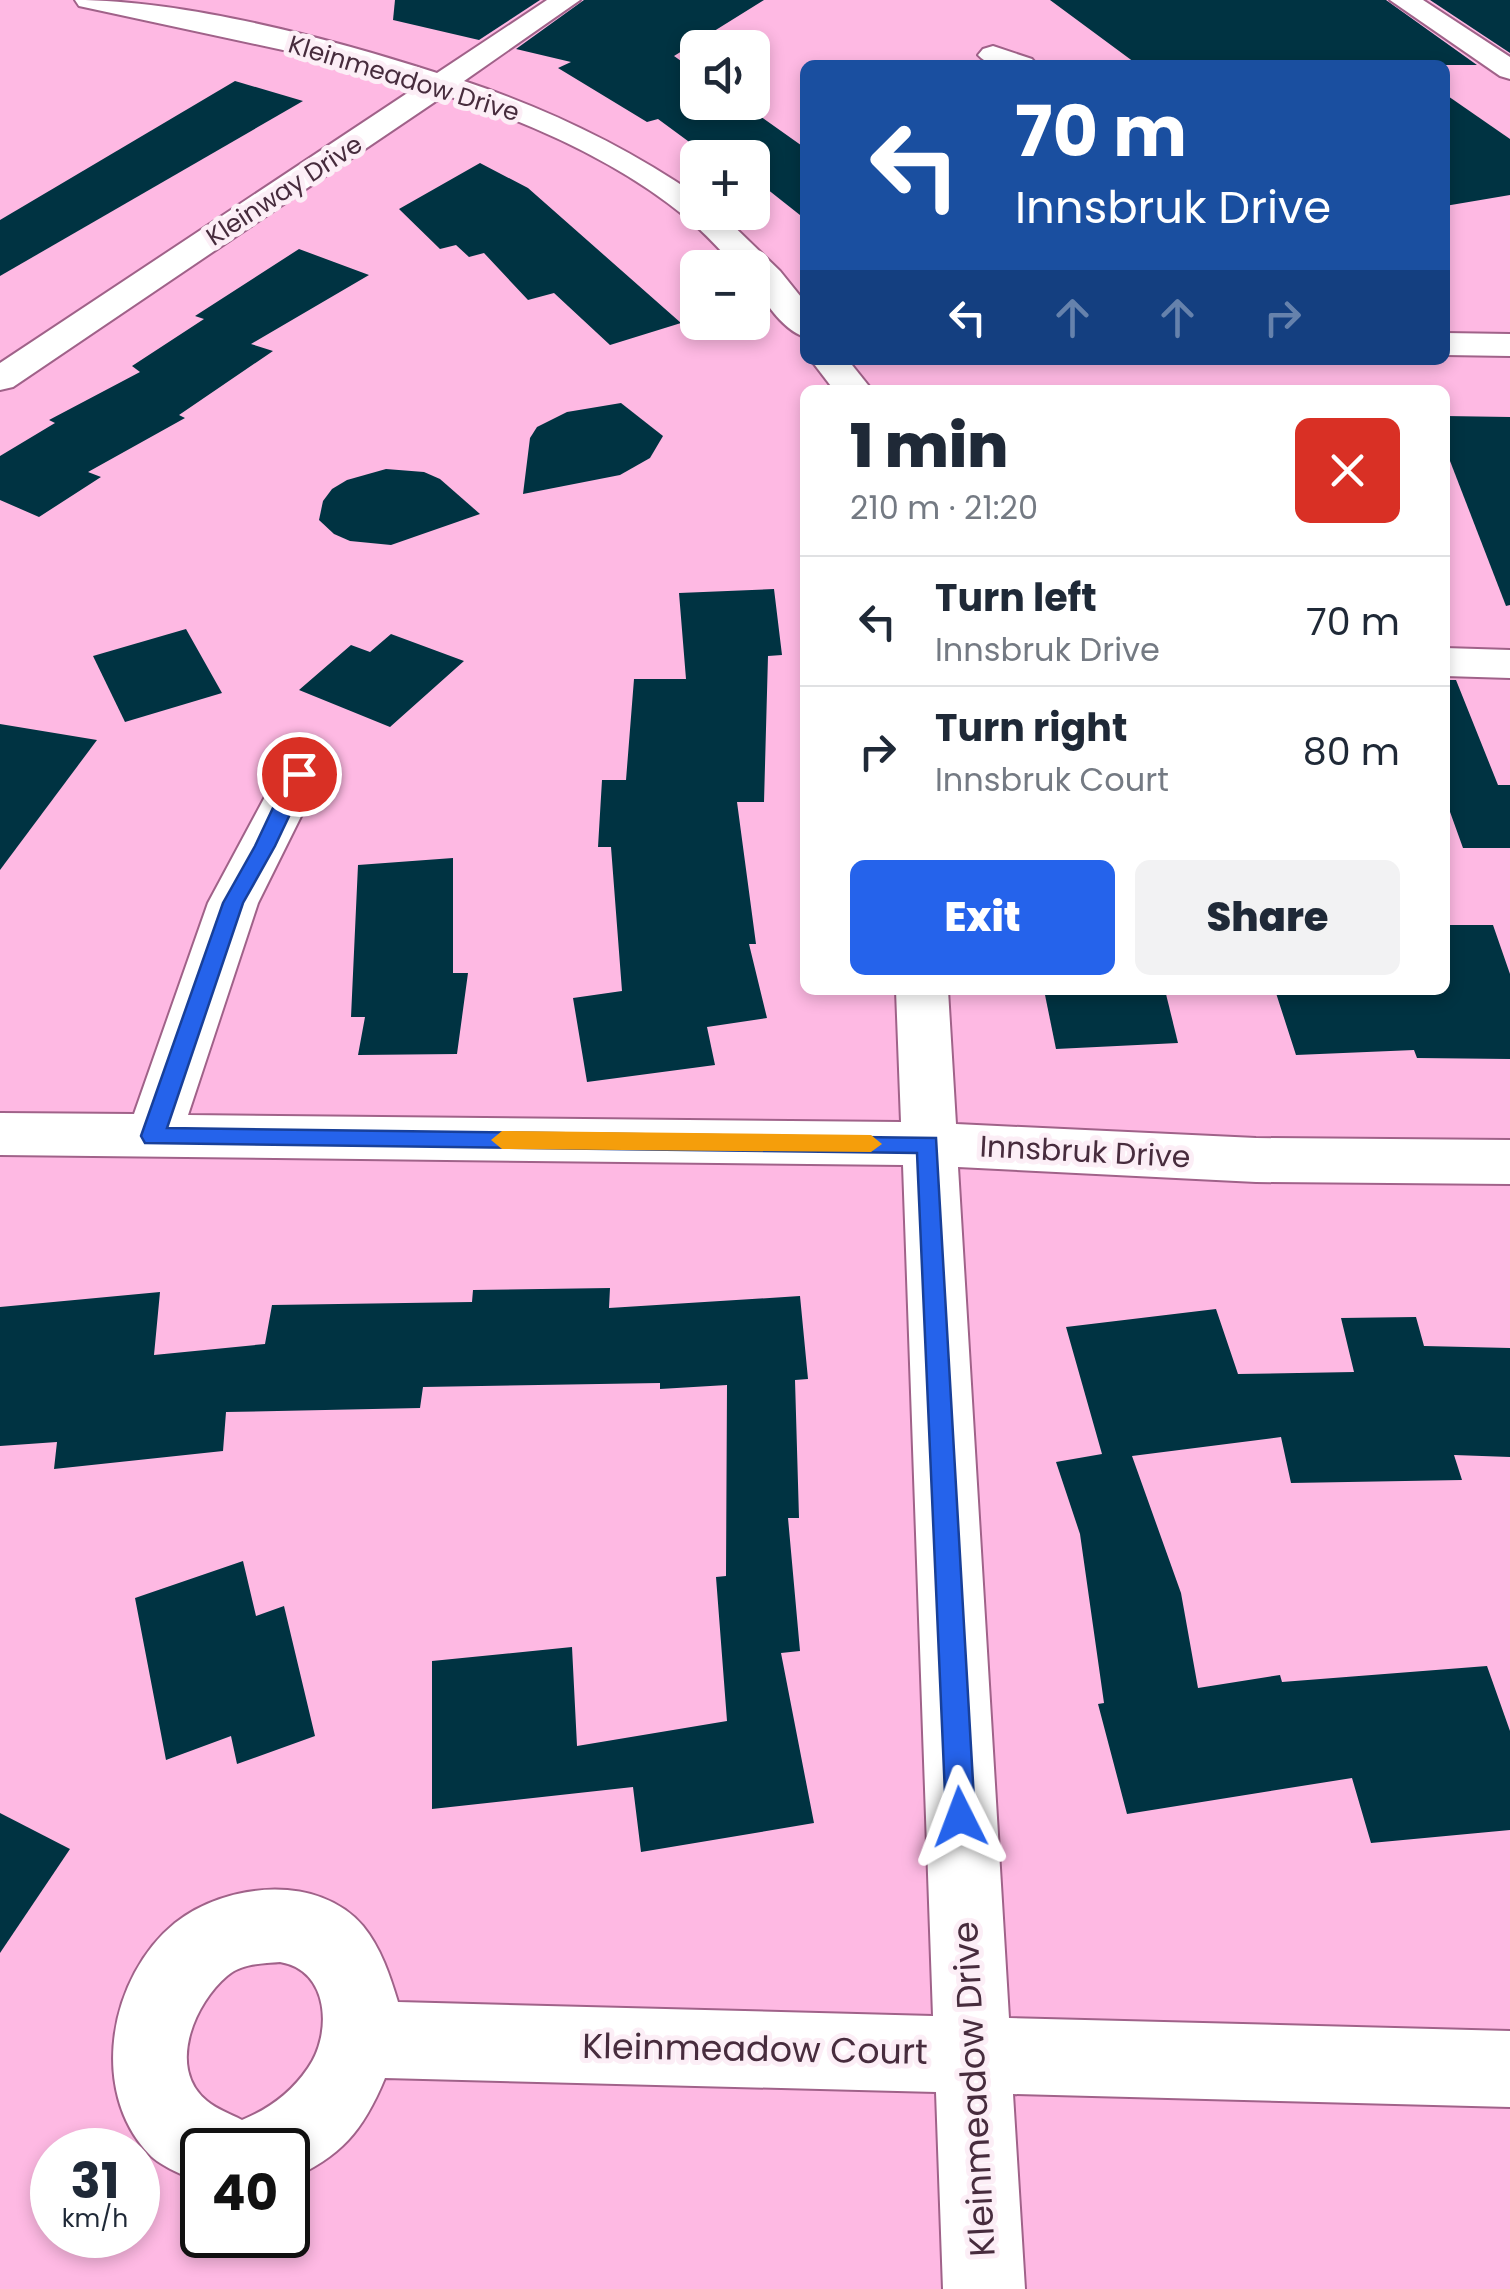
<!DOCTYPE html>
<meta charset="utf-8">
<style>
:root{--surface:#fff;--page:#f2f2f3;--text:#1f2937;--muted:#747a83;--line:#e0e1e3;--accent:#2563eb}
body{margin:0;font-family:Poppins,sans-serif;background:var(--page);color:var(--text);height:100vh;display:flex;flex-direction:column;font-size:38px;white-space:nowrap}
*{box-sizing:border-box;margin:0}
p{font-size:32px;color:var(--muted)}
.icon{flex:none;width:55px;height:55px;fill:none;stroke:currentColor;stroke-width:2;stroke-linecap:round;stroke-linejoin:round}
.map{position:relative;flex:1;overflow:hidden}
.panel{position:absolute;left:800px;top:385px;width:650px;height:610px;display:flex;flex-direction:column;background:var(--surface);border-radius:15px;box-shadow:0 5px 15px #0003}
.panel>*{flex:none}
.guide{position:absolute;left:800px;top:60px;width:650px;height:305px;border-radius:15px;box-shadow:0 5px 15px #0003;background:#1a4fa0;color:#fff;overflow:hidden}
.tools{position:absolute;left:680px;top:30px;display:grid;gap:20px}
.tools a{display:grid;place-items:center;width:90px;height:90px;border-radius:15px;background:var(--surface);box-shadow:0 5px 15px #0003;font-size:50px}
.speed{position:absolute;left:30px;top:2128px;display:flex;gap:20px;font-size:50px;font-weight:700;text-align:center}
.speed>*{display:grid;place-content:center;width:130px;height:130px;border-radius:50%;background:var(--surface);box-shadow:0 5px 15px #0003;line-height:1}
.speed small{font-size:25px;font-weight:400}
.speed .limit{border:5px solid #111;border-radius:15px;background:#fff;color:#111}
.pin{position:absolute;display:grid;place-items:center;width:85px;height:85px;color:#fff;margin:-42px;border:5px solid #fff;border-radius:50%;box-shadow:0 2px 10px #0007}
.me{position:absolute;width:110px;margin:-55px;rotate:357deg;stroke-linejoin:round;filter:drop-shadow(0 0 8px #0008)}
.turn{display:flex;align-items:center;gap:35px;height:210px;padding:0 50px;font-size:45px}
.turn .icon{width:130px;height:130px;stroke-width:2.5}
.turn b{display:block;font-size:70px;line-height:85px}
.lanes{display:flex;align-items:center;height:95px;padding:0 50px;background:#0003;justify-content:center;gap:50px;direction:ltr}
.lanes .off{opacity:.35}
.round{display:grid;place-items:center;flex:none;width:105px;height:105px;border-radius:15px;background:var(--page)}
.summary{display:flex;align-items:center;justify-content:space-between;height:170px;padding:0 50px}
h1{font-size:60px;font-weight:800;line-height:75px}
.primary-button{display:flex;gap:20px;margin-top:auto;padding:20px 50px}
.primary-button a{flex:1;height:115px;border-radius:15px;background:var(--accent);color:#fff;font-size:40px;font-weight:800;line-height:115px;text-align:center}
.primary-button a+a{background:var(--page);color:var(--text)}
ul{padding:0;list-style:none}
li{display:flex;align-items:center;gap:30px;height:130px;padding:0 50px;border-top:2px solid var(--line)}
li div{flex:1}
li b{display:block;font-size:38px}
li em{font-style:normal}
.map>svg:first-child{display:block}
</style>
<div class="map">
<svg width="1510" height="2289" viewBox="0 0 1510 2289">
<rect width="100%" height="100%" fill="#feb9e3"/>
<g fill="#003342">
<path d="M395,0H540L479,40L393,20Z"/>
<path d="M584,0H764L674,56L698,73V102H740L805,148V219L752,177V158H711L658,119L647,122L558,68L571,62L516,49Z"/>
<path d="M1050,0H1386L1477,65H1178L1172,61L1138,65Z"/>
<path d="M1430,0H1510V53Z"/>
<path d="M235,81L303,101L0,276V220Z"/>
<path d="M1445,94L1510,139V195L1445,206Z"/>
<path d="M480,163L528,188L681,323L610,345L554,293L528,300L484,253L469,257L456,245L440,249L399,209Z"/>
<path d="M299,249L369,275L251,344L273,351L179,415L185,418L88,472L101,477L39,517L0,500V456L55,423L49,420L140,372L132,366L204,319L195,316Z"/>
<path d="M621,403L663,436L650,458L620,475L523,494L530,438L537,427L567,412Z"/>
<path d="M1445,416L1510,417V605L1506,606L1445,448Z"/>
<path d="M386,469L424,472L440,479L480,514L391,545L350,541L334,534L319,520L323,501L332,489L347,480Z"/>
<path d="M774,589L782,655L768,656L764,802H737L756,944H749L767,1018L707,1027L715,1065L587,1082L573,998L622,991L611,847H598L602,780H626L634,679H686L679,593Z"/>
<path d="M186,629L222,693L125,722L93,656Z"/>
<path d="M391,634L464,661L390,727L299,690L351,645L370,652Z"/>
<path d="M1445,680H1456L1498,785H1510V848H1463L1445,798Z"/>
<path d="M0,724L97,740L0,870Z"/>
<path d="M453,858V973H468L457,1054L358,1055L365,1017H351L358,865Z"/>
<path d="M1445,925H1493L1510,974V1059L1417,1058L1414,1050L1296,1055L1275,990H1445Z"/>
<path d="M1044,990H1165L1178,1043L1056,1049Z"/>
<path d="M610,1288L609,1308L800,1296L808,1379L795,1380L799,1518H788L800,1651L781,1653L814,1823L641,1852L633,1787L432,1809V1661L572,1647L577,1746L727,1721L716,1577L726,1576L727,1385L660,1389V1383L423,1387L420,1408L226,1412L223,1451L54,1469L57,1442L0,1446V1307L160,1292L154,1355L265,1344L272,1305L472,1302L473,1290Z"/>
<path d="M1216,1309L1238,1374L1354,1372L1341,1318L1416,1317L1424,1346L1510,1348V1457L1454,1455L1462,1480L1291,1483L1281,1437L1132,1456L1181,1593L1198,1688L1280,1675L1282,1682L1487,1666L1510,1731V1830L1371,1843L1352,1778L1127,1814L1098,1704L1104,1703L1080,1534L1056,1462L1102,1454L1066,1327Z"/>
<path d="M243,1561L256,1616L284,1606L315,1736L237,1764L231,1736L166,1760L135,1598Z"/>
<path d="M0,1813L70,1849L0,1953Z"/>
</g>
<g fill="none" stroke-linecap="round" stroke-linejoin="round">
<defs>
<g id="minor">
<path d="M75,0C185,0 332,39 437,73L547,0H580L464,81C548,109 625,146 698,196V212H719L780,271L805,302V337C783,331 752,290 752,268H737C721,251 705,233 687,218C618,161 529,122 445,95L13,387L0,390V363L418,86L320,58L79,6Z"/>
<path d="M1390,0H1423L1510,57V79L1500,76Z"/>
<path d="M993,46L1032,59L1037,65C1018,65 992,71 978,55L983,49Z"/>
<path d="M1445,333L1510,334V356L1445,355Z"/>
<path d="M811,360H848L872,390H834Z"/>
<path d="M1445,648L1510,650V678L1445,676Z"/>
<path d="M299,759L315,763L322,774L258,903L188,1115L901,1122L896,990H948L956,1124L1256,1138L1510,1140V1184L1256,1182L958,1167L1009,2018L1510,2031V2107L1013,2094L1025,2289H943L936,2092L385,2078C363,2131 341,2157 288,2180V2150H202V2183C186,2176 161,2167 149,2154C88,2090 110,1976 175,1923C225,1883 318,1873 363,1926C381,1948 390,1976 398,2002L933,2016L903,1165L0,1155V1113L134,1114L208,903L283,763ZM280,1962C330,1970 332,2034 308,2068C291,2093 269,2109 242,2120C231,2114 216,2109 207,2101C166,2068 195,2003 227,1976C242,1963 261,1964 280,1962Z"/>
</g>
</defs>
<use href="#minor" stroke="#a06289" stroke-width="4"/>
<use href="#minor" fill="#fff" fill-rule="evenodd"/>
</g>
<path fill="#2563eb" stroke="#184099" stroke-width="2.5" d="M299,768L309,774L275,846L243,903L167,1128L936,1138L975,1817L971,1827L960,1832L950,1827L946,1817L917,1153L145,1143L141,1136L223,903L255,846L289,774Z"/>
<path fill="#f59e0b" d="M502,1131L871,1135L882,1144L871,1152L502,1149L491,1140Z"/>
<g text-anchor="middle" stroke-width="10" stroke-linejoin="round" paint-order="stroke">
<g font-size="25" fill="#472c3d" stroke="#fceef6">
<text transform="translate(404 78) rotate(17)" y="9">Kleinmeadow Drive</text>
<text transform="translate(284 190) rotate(-33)" y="9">Kleinway Drive</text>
</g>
<g font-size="30" fill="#472c3d" stroke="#fceef6">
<text transform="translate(1085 1152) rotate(3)" y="10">Innsbruk Drive</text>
</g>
<g font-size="35" fill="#472c3d" stroke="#fceef6">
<text transform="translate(755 2049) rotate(1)" y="12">Kleinmeadow Court</text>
<text transform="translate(974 2089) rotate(-93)" y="12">Kleinmeadow Drive</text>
</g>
</g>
</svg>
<div class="tools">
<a><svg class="icon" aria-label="sound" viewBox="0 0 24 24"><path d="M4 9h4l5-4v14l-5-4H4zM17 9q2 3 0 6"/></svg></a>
<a>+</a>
<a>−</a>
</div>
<div class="speed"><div>31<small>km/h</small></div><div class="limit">40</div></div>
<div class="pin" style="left:299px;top:774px;background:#d93025"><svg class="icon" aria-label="arrive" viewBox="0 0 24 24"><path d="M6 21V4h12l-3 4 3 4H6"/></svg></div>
<svg class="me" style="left:960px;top:1817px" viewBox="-20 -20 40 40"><path d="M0-17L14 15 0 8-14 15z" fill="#2563eb" stroke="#fff" stroke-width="4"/></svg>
<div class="guide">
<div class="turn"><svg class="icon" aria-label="left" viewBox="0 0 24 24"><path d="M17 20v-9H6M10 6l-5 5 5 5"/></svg><div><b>70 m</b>Innsbruk Drive</div></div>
<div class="lanes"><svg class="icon" aria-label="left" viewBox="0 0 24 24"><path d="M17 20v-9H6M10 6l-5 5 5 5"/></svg><svg class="icon off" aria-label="ahead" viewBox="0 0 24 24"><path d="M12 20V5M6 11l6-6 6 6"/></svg><svg class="icon off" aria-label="ahead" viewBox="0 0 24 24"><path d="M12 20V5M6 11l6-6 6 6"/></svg><svg class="icon off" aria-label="right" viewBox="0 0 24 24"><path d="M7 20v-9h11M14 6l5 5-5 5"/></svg></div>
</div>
<section class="panel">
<div class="summary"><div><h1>1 min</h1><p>210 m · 21:20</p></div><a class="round" style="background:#d93025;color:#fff"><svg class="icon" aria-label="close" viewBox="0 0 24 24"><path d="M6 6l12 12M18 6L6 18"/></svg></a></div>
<ul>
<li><svg class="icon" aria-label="left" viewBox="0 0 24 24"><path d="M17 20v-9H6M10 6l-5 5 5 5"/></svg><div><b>Turn left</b><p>Innsbruk Drive</p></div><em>70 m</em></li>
<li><svg class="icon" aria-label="right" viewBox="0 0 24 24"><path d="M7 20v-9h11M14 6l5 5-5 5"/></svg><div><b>Turn right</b><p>Innsbruk Court</p></div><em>80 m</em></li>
</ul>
<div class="primary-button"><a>Exit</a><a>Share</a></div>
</section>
</div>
